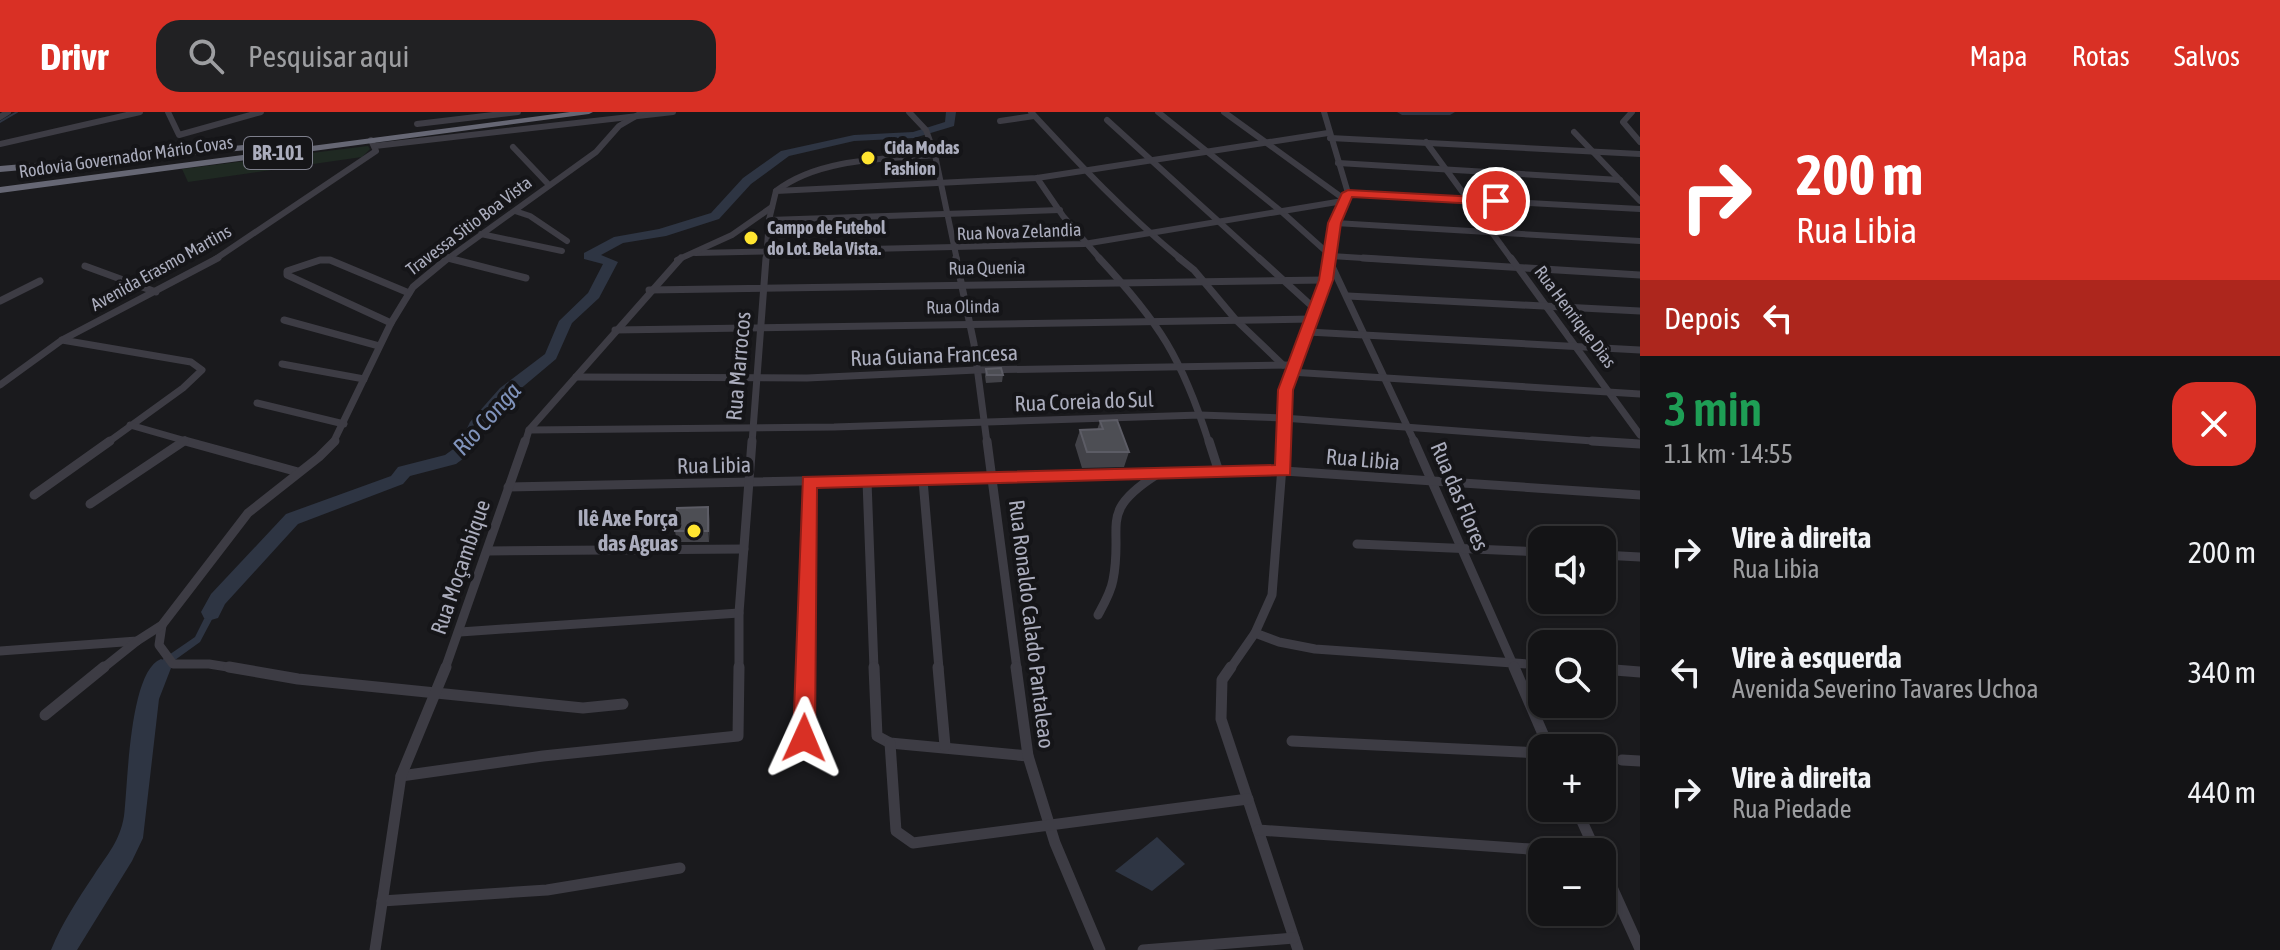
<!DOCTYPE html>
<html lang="pt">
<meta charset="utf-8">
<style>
:root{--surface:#141416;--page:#212123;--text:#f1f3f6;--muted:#9d9ea1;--line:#333335;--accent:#d93025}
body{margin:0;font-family:"Asap Condensed",sans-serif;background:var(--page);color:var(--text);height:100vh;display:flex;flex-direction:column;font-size:30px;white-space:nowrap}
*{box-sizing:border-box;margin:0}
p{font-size:26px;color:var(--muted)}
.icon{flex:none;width:44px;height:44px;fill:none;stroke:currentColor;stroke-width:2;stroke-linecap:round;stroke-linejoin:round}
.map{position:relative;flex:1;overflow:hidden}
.details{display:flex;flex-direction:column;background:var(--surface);width:640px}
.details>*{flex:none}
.guide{background:#d93025;color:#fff;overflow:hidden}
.tools{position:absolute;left:1528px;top:414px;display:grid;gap:16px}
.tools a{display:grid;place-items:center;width:88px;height:88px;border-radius:16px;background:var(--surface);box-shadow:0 2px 6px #0004,0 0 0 2px var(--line);font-size:40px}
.pin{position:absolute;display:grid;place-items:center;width:68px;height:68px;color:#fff;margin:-34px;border:4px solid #fff;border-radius:50%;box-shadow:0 2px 8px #0007}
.me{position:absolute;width:88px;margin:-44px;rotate:1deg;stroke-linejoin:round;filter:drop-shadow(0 0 6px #0008)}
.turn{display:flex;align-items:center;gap:28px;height:168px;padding:0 24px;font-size:36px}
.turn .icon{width:104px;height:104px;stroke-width:2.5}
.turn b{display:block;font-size:56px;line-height:68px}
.then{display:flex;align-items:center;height:76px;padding:0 24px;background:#0003;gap:16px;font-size:30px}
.round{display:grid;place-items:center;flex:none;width:84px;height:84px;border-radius:24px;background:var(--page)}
.summary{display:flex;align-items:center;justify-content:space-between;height:136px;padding:0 24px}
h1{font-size:48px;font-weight:600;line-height:60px;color:#1e9e55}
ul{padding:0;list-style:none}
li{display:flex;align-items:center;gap:24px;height:120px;padding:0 24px}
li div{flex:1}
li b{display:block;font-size:30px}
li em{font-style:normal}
header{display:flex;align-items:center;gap:48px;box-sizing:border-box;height:112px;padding:0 40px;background:var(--accent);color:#fff}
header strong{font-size:38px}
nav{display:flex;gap:44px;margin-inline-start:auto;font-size:28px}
.search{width:560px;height:72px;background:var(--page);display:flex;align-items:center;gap:20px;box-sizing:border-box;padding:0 28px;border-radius:24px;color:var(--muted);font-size:30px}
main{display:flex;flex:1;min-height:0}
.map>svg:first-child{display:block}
</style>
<header>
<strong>Drivr</strong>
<div class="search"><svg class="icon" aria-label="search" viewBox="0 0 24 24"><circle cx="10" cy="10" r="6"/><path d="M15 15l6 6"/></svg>Pesquisar aqui</div>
<nav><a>Mapa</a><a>Rotas</a><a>Salvos</a></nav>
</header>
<main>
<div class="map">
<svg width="1640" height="838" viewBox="0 0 1640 838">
<rect width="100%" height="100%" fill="#1a1a1d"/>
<path fill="#1f2922" d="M368,34L370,37L362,45L188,70L182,57Z"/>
<g fill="#2e3543">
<path d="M221,478L226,481L200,530L161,558L156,575L149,576L163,547L195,525L214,487Z"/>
<path d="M1157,725L1185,752L1152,779L1115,759Z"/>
</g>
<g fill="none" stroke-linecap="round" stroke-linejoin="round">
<path stroke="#2e3543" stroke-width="2" d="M0,10L17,0"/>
<g fill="#2e3543" fill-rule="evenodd">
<path d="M946,0H956L954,14L914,26L854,29L789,44L751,72L719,107L666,124L623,131L601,143L618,150L599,186L572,211L556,247L512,284L483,316L472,340L456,352L410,364L403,372L298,412L225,492L218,506L211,508L204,506L201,500L211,482L286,402L391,364L398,355L445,343L459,333L470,310L500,276L545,242L559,209L588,181L603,152L584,147V141L614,125L659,117L711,101L743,66L781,39L854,23L913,20L945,10Z"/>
<path d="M1397,0H1455L1450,3H1402Z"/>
<path d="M161,547L168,550L171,556L159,587L143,726L132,749L77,838H51C62,811 78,787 94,763C107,743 120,729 124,704C128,672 129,559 161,547Z"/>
</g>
<g stroke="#3d3c44" stroke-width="6">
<path d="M168,0L179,23L261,0"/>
<path d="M909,0L926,18L935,43L957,148"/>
<path d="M1031,0C1079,52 1127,103 1182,148"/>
<path d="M1158,0L1282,100L1331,144L1395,148"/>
<path d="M1224,0L1344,87"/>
<path d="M1324,0L1348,81L1335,111L1329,148"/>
<path d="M1632,0L1623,10L1640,30"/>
<path d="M0,5L8,0"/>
<path d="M1107,8L1261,148"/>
<path d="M1000,9L1034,4"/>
<path d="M417,12L518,0"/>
<path d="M1574,20L1640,89"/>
<path d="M1330,26L1640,42"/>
<path d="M1426,30L1512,148"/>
<path d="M0,32L140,0"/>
<path d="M375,34L673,0"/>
<path d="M513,35L549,73"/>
<path d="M1338,51L1620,68"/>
<path d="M1037,66L1063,104L1101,148"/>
<path d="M776,79C819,46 883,47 935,43"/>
<path d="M1348,81L1640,97"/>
<path d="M515,99L530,104L567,129"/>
<path d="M769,108L1060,98"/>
<path d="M1335,111L1640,129"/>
<path d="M481,122L562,139"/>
<path d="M695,141L1084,132L1343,89"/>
<path d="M448,146L456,148"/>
<path d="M214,148L376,39L371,28"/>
<path d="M446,148L596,40L619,14L643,0"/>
<path d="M677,148L732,123L772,95"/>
<path d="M766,148L769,108L776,79L1037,66L1328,21"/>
</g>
<g stroke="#3d3c44" stroke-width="7">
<path d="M448,146L526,166"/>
<path d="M956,146L974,232L987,331"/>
<path d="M1099,146C1159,210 1182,246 1209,331"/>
<path d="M1179,146L1194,158L1236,208L1283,253"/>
<path d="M1259,146L1315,197"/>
<path d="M1363,146L1640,163"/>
<path d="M1511,146L1640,323"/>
<path d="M1330,150L1415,331"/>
<path d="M85,154L156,180"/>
<path d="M649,178L1326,168"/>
<path d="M1348,184L1640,199"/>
<path d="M0,189L40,169"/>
<path d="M284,208L379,234"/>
<path d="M391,211L287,163V159L320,148H330L409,181"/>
<path d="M615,218L1312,207"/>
<path d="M1308,220L1640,238"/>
<path d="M62,228L191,250L202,258L183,276L107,331"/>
<path d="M282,252L364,267"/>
<path d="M1290,260L1640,282"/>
<path d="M576,265L807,266L977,258L1293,253"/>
<path d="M0,273L62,228L218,146"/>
<path d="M257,291L344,312"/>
<path d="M130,313L193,331"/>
<path d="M529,318L834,315L1200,303L1283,306L1620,331"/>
<path d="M181,331L185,328"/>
<path d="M333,331L391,211L413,175L448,146"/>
<path d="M525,331L529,318L681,146"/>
<path d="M752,331L766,146"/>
<path d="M1284,331L1285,278L1326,168L1329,146"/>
</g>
<g stroke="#3d3c44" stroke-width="9">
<path d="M185,329L298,360"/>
<path d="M987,329L1017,557"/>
<path d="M1209,329L1219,360"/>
<path d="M1414,329L1515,557"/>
<path d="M1592,329L1640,332"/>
<path d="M923,368L939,557"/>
<path d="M867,369L874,557"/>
<path d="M508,375L1284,359L1640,383"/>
<path d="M34,383L110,329"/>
<path d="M90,392L184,329"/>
<path d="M1357,432L1542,440"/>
<path d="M488,439L744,437"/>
<path d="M1602,443L1640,445"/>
<path d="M1098,503C1104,492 1111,480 1113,468C1124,412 1097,401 1156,363"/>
<path d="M162,513L159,533L173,552H209L240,557"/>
<path d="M460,520L739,501"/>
<path d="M1255,521L1279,530L1315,537L1542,553"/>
<path d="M0,539L137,529L162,513L248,401L319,345L335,329"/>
<path d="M102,557L137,529"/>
<path d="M445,557L525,329"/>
<path d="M739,557V501L752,329"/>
<path d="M805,557L809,370"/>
<path d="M1230,557L1255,521L1272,483L1284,329"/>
<path d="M1602,557H1606"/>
</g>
<g stroke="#3d3c44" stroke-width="11">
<path d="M229,555L298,567L583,596L623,592"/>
<path d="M874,555L877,624L890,631L1028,644"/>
<path d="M938,555L945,634"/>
<path d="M1016,555L1028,644L1055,731L1100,838"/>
<path d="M1231,555L1222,568L1221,607L1298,838"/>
<path d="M1514,555L1549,636"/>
<path d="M1602,557L1640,560"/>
<path d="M45,603L104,555"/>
<path d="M804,626L805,555"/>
<path d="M1292,629L1542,641"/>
<path d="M890,631L896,719L913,731L1248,687"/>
<path d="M1622,648L1640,649"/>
<path d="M401,664L543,644L738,624L739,555"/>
<path d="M1576,696L1596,740"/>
<path d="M1258,718L1572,740"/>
<path d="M1602,753L1640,837"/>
<path d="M382,789L547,778L680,756"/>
<path d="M375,838L401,664L446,555"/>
<path d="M1143,838L1294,826"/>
</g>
<g fill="#666774" fill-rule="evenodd">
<path d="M570,0H593L589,2L0,81V75Z"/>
<path d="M255,32L259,35L258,37L0,60V54Z"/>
</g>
</g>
<g fill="#424248">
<path d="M986,257L1003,263L1002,270L986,271L985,264Z"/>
<path d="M1100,309L1129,340L1124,355L1082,356L1075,333L1080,318H1097Z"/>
<path d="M710,407L709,430H677L675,419Z"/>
</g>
<path fill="#2d2d31" d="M708,395L710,407L709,430L708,419Z"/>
<g fill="#4d4e54" stroke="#5c5c65" stroke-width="2">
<path d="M1001,256L1003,263H987L986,257Z"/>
<path d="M1117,308L1129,340H1087L1080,318L1103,317L1100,309Z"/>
<path d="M708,395V419H675L677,396Z"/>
</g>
<path fill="#d93025" stroke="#8d1f18" stroke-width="2" d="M1348,78L1496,86L1503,89L1496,93L1352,85L1341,111L1333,168L1293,278L1290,363L817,376L815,626L812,633L804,636L796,633L793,626L803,365L1275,353L1278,278L1319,168L1328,111L1342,81Z"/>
<g fill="#ffe530" stroke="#151518" stroke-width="3">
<circle cx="868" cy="46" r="8"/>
<circle cx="751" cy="126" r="8"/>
<circle cx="694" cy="419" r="8"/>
</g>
<g text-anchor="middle" stroke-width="8" stroke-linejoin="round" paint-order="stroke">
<g font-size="18" font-weight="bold" fill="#abadbd" stroke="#151518" text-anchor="start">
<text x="884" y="42">Cida Modas<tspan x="884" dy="21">Fashion</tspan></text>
<text x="767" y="122">Campo de Futebol<tspan x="767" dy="21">do Lot. Bela Vista.</tspan></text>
</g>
<g font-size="18" fill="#abadbd" stroke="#151518">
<text transform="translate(126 45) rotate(-8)" y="6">Rodovia Governador Mário Covas</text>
<text transform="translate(469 114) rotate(-37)" y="6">Travessa Sitio Boa Vista</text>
<text transform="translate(1019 120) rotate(-2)" y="6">Rua Nova Zelandia</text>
<text transform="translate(161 156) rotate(-29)" y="6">Avenida Erasmo Martins</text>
<text transform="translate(987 156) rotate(-1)" y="6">Rua Quenia</text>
<text transform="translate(963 195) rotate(-1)" y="6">Rua Olinda</text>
<text transform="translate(1575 205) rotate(53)" y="6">Rua Henrique Dias</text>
</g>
<rect fill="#151518" stroke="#7e7f8c" stroke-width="2" x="244" y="25" width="68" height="32" rx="6"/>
<g font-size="20" font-weight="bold" fill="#abadbd">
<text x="278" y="48">BR-101</text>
</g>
<g font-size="22" fill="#abadbd" stroke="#151518">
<text transform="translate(934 243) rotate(-2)" y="8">Rua Guiana Francesa</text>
<text transform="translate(738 254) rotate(-85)" y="8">Rua Marrocos</text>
<text transform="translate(1084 289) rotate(-2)" y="8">Rua Coreia do Sul</text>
<text transform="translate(1363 347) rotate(5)" y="8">Rua Libia</text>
<text transform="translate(714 353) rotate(-1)" y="8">Rua Libia</text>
<text transform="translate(1460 384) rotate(67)" y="8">Rua das Flores</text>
<text transform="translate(460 455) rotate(-71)" y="8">Rua Moçambique</text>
<text transform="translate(1032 512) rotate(83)" y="8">Rua Ronaldo Calado Pantaleao</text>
</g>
<g font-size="22" font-weight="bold" fill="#abadbd" stroke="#151518" text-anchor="end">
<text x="678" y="414">Ilê Axe Força<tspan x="678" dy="25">das Aguas</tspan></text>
</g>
<g font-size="24" font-style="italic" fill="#8093bb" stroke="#151518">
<text transform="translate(487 307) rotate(-48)" y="8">Rio Conga</text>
</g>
</g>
</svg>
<div class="tools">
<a><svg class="icon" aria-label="sound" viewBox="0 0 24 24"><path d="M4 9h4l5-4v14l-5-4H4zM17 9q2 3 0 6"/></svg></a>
<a><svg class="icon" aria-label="search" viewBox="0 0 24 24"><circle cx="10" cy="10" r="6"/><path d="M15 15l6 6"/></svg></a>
<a>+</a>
<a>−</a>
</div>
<div class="pin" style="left:1496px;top:89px;background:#d93025"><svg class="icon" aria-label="arrive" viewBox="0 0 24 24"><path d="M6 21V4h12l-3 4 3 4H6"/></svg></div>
<svg class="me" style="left:804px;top:626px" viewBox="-20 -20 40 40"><path d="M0-17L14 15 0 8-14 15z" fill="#d93025" stroke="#fff" stroke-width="4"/></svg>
</div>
<section class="details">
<div class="guide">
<div class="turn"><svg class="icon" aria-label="right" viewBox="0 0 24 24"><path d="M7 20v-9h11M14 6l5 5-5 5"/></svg><div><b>200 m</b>Rua Libia</div></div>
<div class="then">Depois<svg class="icon" aria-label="left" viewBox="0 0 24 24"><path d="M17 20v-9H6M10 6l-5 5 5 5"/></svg></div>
</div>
<div class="summary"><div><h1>3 min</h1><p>1.1 km · 14:55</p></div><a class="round" style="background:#d93025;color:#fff"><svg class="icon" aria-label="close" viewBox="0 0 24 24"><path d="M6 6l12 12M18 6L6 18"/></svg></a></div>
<ul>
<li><svg class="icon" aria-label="right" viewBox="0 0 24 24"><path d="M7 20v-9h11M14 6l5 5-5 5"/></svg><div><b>Vire à direita</b><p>Rua Libia</p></div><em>200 m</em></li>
<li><svg class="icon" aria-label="left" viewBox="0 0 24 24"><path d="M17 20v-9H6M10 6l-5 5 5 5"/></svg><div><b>Vire à esquerda</b><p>Avenida Severino Tavares Uchoa</p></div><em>340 m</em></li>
<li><svg class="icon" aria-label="right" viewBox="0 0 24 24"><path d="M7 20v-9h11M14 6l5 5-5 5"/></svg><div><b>Vire à direita</b><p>Rua Piedade</p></div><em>440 m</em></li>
</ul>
</section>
</main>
